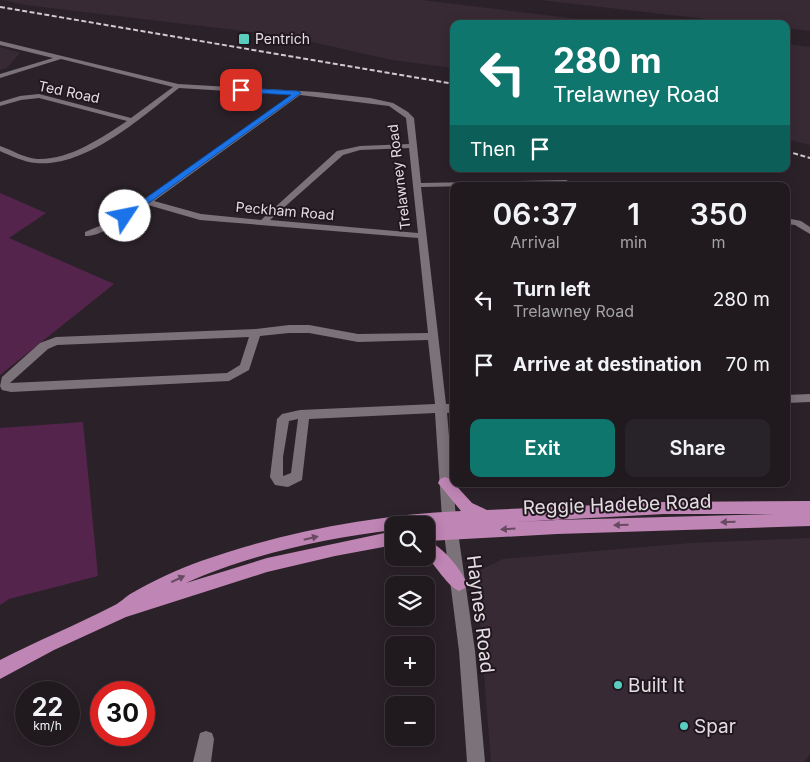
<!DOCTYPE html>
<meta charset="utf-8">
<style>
:root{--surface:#201a1f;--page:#282328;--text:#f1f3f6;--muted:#a2a1a4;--line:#3d383d;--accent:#0f766e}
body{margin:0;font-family:Inter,sans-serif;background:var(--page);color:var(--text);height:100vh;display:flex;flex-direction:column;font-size:19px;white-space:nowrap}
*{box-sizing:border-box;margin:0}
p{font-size:16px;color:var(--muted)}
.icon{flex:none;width:28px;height:28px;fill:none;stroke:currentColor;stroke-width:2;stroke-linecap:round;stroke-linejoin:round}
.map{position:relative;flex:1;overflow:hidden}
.details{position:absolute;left:450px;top:182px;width:340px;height:305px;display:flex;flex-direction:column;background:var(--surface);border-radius:10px;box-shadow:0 2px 12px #0003,0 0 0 1px var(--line)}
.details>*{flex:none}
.guide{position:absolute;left:450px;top:20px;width:340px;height:152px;border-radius:10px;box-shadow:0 2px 12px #0003,0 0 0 1px var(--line);background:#0f766e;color:#fff;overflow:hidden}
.tools{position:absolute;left:385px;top:516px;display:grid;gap:10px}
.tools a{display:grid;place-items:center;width:50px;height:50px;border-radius:10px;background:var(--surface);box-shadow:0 2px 12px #0003,0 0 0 1px var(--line);font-size:25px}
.speed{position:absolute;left:15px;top:681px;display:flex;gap:10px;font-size:25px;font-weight:700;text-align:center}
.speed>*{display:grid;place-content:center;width:65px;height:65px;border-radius:50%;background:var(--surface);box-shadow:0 2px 12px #0003,0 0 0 1px var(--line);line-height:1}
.speed small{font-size:12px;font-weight:400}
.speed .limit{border:8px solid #d22;background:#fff;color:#111}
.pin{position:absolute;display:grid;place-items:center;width:42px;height:42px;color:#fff;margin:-21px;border-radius:10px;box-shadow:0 2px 8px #0006}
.me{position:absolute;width:55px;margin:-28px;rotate:56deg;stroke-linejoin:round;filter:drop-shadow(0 0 4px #0008)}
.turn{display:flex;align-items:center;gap:18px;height:105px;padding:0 20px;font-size:22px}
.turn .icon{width:65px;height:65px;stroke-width:2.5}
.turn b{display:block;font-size:35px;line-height:42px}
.then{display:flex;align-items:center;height:48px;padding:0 20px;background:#0003;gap:10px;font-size:19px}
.eta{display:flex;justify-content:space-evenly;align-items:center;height:85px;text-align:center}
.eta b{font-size:30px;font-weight:600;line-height:35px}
.button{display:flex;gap:10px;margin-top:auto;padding:10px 20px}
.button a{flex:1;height:58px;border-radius:10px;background:var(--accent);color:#fff;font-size:20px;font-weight:600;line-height:58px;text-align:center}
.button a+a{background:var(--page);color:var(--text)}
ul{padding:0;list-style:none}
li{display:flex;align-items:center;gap:15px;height:65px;padding:0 20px}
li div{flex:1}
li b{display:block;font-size:19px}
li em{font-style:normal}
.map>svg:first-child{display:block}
</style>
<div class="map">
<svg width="810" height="762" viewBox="0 0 810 762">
<rect width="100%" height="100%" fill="#2b2229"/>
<g fill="#382a35">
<path d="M3,0H422L618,24H454V68L392,60L286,36L26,5Z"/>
<path d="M540,0H810V31L786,28V24H750Z"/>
<path d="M786,44L810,47V145L786,139Z"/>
<path d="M0,47L20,53L7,68L0,70Z"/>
<path d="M810,538V754L804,762H491L476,572L503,559L691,543Z"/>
</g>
<g fill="#55244d">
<path d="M0,193L46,213L9,238L114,284L0,375Z"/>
<path d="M83,422L98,576L9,599L0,605V428Z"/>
</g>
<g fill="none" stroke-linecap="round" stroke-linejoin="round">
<g fill="#7c727a" fill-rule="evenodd">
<path d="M0,41L178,84L317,92L370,98L393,103L408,112L414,118L421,183L566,180L570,182L566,184L421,187L446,404H454V412L447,413L456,518L475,651L485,762H467L459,651L442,518L435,413L309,419L302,480L288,487L275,485L270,477L277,419L282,414L300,410L435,404L428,340L358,342L309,333H289L260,336L249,370L229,381L11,392L2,390L0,386L2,377L40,343L56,337L256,329L289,325H309L358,334L428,333L418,238L200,220L148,205C135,213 100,238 85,236V232L109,222L144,200L292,95L179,88C143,116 86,168 36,163C24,162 11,156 0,151V146C12,150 24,158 37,159C70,160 101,138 127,121L39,98L21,100L0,106V102L20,96L39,94L131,118L173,87L61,59L0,78V74L53,58L0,45ZM300,95L389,106L406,118L409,144L360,146L337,151L261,220L201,214L154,201ZM409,148L418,233L270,220L343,155L360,150ZM249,337L240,365L227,373L10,383L48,349L57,345ZM298,419L291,473L283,476V457L289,421Z"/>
<path d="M786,218L801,221L810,227V234L795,225L786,224Z"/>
<path d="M810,394V402L786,403V395Z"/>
<path d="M206,731L212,733L214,739L211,762H193L200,733Z"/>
</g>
<path fill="#bf85b4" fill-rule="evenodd" d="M445,477L450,479L472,503L487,510L664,502L810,501V526L557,534L428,541C443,547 460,568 467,583L465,588L459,591C446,585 437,566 426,557V527L557,520L775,514H664L426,527V525H394V530C330,537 244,556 186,583L267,558L394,531V545L335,556L267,572L126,617L54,650L0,679V660C37,641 76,625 113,606C120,603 125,597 132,593C153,581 178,569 201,561C283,532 374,515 461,511L438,483L440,479Z"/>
<g stroke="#d1cad0" stroke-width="2" stroke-dasharray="5 2.5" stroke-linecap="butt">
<path d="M0,7L454,84"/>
<path d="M786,151L810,158"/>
</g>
</g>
<defs><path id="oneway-solid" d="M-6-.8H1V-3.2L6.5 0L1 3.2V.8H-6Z" transform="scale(1.25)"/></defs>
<g fill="#684962">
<use href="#oneway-solid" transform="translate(728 522) rotate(179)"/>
<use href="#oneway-solid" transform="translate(621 525) rotate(178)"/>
<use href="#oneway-solid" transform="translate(508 529) rotate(177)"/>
<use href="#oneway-solid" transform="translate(311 538) rotate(-13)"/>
<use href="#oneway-solid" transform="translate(178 579) rotate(-25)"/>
</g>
<path fill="#1a73e8" stroke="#114b97" d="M238,88L298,91L301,93L128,218H122V215L291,95L241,92L238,91Z"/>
<g fill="#59cebf" stroke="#21181f" stroke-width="2">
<rect x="238" y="33" width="12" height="12" rx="2.5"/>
<circle cx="618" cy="685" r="5"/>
<circle cx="684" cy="726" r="5"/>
</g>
<g text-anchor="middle" stroke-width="4" stroke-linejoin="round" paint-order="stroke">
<g font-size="14" fill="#e4dee3" stroke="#21181f" text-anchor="start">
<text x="255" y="44">Pentrich</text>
</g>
<g font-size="14" fill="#e4dee3" stroke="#21181f">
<text transform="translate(69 92) rotate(12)" y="5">Ted Road</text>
<text transform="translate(399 177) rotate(-97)" y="5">Trelawney Road</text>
<text transform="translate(285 211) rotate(5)" y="5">Peckham Road</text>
</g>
<g font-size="19" fill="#e4dee3" stroke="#21181f">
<text transform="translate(617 504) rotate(-2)" y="7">Reggie Hadebe Road</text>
<text transform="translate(481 614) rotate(83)" y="7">Haynes Road</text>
</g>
<g font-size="19" fill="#e4dee3" stroke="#21181f" text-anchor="start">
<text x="628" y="692">Built It</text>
<text x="694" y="733">Spar</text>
</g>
</g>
</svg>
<div class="tools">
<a><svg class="icon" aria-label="search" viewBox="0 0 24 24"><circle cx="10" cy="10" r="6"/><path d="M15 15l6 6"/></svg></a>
<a><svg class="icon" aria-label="layers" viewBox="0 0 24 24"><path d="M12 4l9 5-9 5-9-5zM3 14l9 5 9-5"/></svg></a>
<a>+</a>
<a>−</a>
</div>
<div class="speed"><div>22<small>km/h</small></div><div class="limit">30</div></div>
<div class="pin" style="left:241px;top:90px;background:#d93025"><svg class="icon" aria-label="arrive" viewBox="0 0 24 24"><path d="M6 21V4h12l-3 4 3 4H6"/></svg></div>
<svg class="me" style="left:125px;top:216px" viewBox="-20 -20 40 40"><circle r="19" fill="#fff"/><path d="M0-13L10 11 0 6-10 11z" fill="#1a73e8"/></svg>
<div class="guide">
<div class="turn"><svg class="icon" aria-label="left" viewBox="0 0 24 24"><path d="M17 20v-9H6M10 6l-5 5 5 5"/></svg><div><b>280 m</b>Trelawney Road</div></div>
<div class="then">Then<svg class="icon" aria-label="arrive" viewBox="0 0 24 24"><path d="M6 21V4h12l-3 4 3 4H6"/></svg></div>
</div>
<section class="details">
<div class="eta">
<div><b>06:37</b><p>Arrival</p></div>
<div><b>1</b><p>min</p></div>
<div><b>350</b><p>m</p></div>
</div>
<ul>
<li><svg class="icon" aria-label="left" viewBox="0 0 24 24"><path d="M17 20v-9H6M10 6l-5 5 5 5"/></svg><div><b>Turn left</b><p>Trelawney Road</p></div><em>280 m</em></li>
<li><svg class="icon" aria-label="arrive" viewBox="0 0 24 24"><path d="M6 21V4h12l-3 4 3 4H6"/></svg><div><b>Arrive at destination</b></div><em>70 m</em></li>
</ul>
<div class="button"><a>Exit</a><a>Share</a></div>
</section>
</div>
